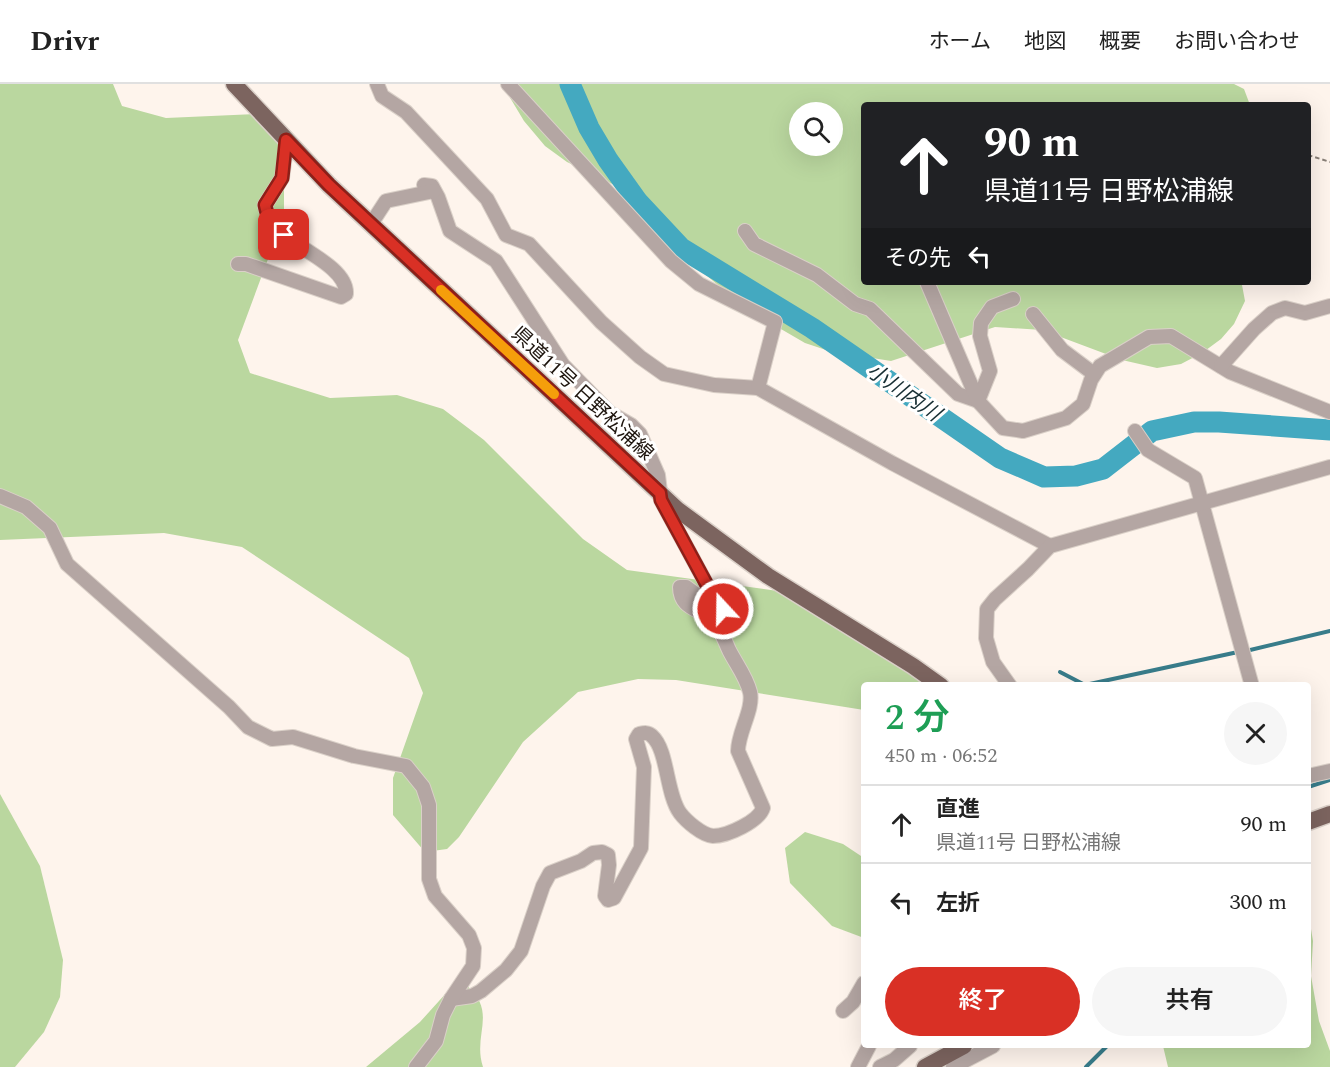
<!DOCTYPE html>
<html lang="ja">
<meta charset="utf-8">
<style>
:root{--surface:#fff;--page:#f6f6f6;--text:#222;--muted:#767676;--line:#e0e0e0;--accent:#d93025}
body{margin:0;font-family:Spectral,"Noto Sans JP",serif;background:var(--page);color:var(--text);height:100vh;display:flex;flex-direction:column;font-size:22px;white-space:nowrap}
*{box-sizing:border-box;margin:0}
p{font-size:20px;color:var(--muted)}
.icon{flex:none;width:33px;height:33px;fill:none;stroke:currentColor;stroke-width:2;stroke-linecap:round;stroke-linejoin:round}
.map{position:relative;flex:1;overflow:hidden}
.panel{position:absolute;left:861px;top:598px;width:450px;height:366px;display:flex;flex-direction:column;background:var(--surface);border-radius:6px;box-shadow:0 6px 24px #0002}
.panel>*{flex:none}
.top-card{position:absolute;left:861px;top:18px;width:450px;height:183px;border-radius:6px;box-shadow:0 6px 24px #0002;background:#202124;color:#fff;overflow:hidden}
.controls{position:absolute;left:789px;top:18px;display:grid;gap:12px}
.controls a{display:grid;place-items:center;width:54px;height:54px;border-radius:50%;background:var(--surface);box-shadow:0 6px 24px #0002;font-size:30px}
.pin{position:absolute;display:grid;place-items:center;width:51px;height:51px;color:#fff;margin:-26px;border-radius:12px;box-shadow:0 3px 9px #0006}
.me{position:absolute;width:66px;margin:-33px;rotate:339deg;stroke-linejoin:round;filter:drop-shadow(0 0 4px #0008)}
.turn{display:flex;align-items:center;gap:21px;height:126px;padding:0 24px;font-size:27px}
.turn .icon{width:78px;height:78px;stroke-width:2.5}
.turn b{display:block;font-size:42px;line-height:51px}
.then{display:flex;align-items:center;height:57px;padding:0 24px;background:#0003;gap:12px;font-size:22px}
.round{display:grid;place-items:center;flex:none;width:63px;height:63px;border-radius:32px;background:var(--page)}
.headline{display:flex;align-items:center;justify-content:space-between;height:102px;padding:0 24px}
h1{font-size:36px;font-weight:600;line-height:45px;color:#1e9e55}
.button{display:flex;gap:12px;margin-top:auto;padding:12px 24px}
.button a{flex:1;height:69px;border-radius:36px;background:var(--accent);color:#fff;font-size:24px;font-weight:600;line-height:69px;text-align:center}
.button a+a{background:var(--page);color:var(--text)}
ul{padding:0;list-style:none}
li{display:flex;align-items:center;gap:18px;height:78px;padding:0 24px;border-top:2px solid var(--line)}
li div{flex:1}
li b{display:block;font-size:22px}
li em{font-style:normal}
header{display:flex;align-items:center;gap:36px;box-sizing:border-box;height:84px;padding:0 30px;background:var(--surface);border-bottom:2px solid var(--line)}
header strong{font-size:28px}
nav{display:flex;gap:33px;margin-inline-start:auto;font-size:21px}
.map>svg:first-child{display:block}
</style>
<header>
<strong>Drivr</strong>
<nav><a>ホーム</a><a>地図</a><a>概要</a><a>お問い合わせ</a></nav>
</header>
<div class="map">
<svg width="1330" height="983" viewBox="0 0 1330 983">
<rect width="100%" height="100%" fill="#fef4ec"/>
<g fill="#bad79f" fill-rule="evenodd">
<path d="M0,0H113L122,22L166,34L257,30L284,65V132L238,256L250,289L330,314L397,311L443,325L484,356L583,455L627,486L799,510L932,601L864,602V626L676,596L638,595L578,608L523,658L459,753L447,765L425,768L393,731V694L423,609L409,574L242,463L164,449L0,456Z"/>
<path d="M505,0H1234L1244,5L1250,21H864V198H1240L1242,201L1245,217L1234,240L1221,255L1202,269L1181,280L1157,284L1122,276L1042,246L995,243L891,277L829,267L805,259L745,224L699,185L671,142L641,114L567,78L545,62L524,37L509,12ZM800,28H832V62H800Z"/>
<path d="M0,710L40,782L63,876L60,913L44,948L15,983H0Z"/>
<path d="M805,748L843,760L864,774V854L832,842L790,799L785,764Z"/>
<path d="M1308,827L1313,857L1311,892L1319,937L1330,967V983H1168L1163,962H1308Z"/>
<path d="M465,900C499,928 472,950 483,983H366L420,938L448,907Z"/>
</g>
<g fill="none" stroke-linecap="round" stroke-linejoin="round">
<g stroke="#387c8a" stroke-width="4">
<path d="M1246,567L1330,547"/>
<path d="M1060,588L1085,601L1238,568"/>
<path d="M1308,703L1330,696"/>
<path d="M1086,983L1107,962"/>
</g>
<path stroke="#44a9c0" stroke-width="21" d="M570,0L589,44L608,76L638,118L681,164L812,244L1000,374L1044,393L1076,392L1103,385L1152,347L1194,338H1219L1330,346"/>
<defs>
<g id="minor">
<path d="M377,0L382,12L406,28L487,115L506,151L529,160L601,238L640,273L664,290L714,301L758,304L892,379L1050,462"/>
<path d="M508,0L671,177L699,200L775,238L758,304"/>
<path d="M424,101L432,102L438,113L450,147L496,177L563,281L610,329L631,341L640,350L658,391L661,416L707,501L730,519L731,524C712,525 700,513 686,503H680C680,528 705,524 717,541C722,549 725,557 729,566C736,580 746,592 750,608C754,625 738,648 738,667L763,724C759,737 728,752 713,752C702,751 686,737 680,729C666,710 668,666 652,652C648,648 644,649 639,650L636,655L644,683L641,764L614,814L608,816L605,812L609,781L608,771L602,768L593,769L581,777L550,789L543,802L521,867L506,886L481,907L472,912L451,915"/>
<path d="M371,140L386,117L434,107"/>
<path d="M745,147L754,160L817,191L855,220L870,225L958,310L978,317L990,287L980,252L981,239L992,223L1013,215"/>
<path d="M238,180H246L341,213L346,210C348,182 291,162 274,143C268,137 267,129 265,121L282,94L287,56"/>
<path d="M927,198L978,317L1003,344L1023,347L1066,334L1083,320L1091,296L1100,282L1149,253L1171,252L1230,288L1330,328"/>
<path d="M1033,230L1062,266L1094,290"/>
<path d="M1221,282L1254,245L1272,229L1285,224L1305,229L1330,222"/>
<path d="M1135,347L1148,366L1195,394L1252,602"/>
<path d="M0,412L26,423L50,444L67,480L229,623L248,643L272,655L293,653L354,672L406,682L423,703L429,721V795L435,812L469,851L474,864L473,882L451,915L443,931L436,957L416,983"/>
<path d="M1010,602L993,578L986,554L987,525L995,515L1028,485L1050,462L1330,383"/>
<path d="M1308,692L1330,687"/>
<path d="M843,927L853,918L864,899"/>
<path d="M858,983L869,962"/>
<path d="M880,983L894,976L910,962"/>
<path d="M953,983L993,962"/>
</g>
<g id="major">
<path d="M234,0L329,101L678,426L768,492L913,582L941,602"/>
<path d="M1308,738L1330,730"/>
<path d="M925,983L964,962"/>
</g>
</defs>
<use href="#minor" stroke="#dad0c8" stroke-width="16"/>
<use href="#major" stroke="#dad0c8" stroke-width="19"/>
<path stroke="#887f77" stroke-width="2" stroke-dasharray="4.5 3" stroke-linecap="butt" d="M1308,71L1330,78"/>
<use href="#minor" stroke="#b4a6a3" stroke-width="14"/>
<use href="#major" stroke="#7c645f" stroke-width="16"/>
</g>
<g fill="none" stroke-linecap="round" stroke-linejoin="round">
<defs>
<path id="route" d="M284,151C272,142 268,136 265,121L282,94L286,56L329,101L660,409L661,416L707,501L730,519L731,524L723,525"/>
</defs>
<use href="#route" stroke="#8d1f18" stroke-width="15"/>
<use href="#route" stroke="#d93025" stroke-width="10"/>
<path stroke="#f59e0b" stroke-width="10" d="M441,206L554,310"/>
</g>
<g text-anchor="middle" stroke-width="6" stroke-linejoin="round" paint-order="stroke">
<g font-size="20" fill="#1d140d" stroke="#fff">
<text transform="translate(583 309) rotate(43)" y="7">県道11号 日野松浦線</text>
</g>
<g font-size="21" font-style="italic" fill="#172e33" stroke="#fff">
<text transform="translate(904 308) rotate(35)" y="7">小川内川</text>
</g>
</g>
</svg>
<div class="controls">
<a><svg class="icon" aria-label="search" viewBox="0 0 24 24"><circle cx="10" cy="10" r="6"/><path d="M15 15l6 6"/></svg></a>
</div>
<div class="pin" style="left:284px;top:151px;background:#d93025"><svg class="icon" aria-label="arrive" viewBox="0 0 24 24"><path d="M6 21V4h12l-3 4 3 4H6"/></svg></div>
<svg class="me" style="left:723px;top:525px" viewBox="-20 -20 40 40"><circle r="17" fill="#d93025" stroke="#fff" stroke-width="3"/><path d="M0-11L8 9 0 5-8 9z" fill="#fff"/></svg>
<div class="top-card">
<div class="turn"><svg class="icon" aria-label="ahead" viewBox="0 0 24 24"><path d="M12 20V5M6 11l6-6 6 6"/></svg><div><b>90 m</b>県道11号 日野松浦線</div></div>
<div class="then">その先<svg class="icon" aria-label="left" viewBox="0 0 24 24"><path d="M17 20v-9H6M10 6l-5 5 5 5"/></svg></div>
</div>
<section class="panel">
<div class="headline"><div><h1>2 分</h1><p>450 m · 06:52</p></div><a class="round"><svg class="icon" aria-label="close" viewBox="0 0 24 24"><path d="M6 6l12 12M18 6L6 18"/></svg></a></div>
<ul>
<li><svg class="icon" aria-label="ahead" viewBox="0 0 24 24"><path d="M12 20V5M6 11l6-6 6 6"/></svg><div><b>直進</b><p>県道11号 日野松浦線</p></div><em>90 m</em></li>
<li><svg class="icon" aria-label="left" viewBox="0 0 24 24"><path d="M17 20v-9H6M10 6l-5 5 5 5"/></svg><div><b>左折</b></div><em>300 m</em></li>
</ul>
<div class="button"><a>終了</a><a>共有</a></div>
</section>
</div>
